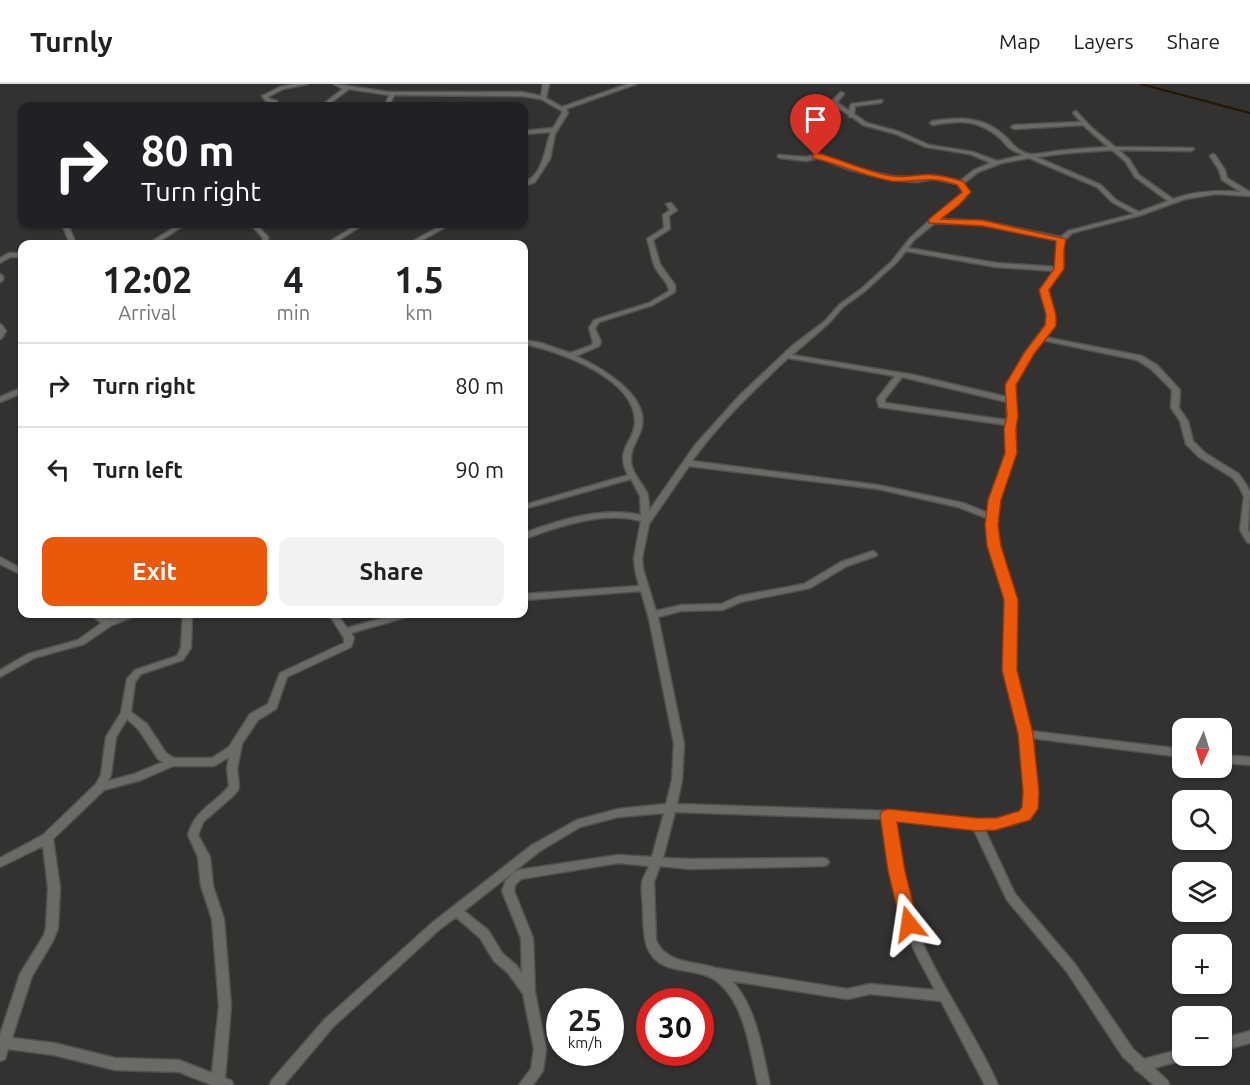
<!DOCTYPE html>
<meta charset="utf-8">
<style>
:root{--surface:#fff;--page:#f2f2f2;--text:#202124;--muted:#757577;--line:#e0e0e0;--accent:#ea580c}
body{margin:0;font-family:Ubuntu,sans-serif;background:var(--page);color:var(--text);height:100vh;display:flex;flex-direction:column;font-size:22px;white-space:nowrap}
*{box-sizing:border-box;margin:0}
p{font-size:20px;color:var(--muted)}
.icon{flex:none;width:33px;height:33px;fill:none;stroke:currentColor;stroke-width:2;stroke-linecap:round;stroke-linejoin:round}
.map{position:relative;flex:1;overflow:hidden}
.sheet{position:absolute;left:18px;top:156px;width:510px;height:378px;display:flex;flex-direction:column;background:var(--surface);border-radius:12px;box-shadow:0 2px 4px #0004}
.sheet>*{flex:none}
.banner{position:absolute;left:18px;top:18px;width:510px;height:126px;border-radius:12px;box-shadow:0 2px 4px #0004;background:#202124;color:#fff;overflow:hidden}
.needle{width:39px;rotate:184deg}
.controls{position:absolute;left:1172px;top:634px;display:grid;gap:12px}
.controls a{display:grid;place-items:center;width:60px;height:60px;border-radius:12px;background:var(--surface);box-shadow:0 2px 4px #0004;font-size:30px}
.speed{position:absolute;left:546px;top:904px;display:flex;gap:12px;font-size:30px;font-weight:700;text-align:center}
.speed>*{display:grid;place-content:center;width:78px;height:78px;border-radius:50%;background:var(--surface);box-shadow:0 2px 4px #0004;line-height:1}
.speed small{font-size:15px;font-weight:400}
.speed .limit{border:9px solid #d22;background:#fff;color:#111}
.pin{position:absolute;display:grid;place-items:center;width:51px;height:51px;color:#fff;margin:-62px -26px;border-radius:50% 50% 50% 0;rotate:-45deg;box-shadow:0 0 6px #0007}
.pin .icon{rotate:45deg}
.me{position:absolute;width:66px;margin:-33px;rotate:345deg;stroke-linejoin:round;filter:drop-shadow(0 0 4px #0008)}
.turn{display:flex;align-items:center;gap:21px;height:126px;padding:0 24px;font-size:27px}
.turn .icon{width:78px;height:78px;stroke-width:2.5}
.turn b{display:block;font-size:42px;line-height:51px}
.eta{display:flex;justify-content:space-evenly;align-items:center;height:102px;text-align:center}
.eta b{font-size:36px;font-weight:700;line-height:42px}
.action{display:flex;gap:12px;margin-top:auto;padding:12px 24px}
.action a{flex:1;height:69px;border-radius:12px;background:var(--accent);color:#fff;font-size:24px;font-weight:700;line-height:69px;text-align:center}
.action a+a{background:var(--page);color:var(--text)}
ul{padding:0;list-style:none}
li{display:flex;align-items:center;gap:18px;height:84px;padding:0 24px;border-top:2px solid var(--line)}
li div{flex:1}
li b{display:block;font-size:22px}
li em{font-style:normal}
header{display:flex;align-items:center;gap:36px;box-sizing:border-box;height:84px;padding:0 30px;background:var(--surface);border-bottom:2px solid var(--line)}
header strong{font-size:28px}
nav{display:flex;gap:33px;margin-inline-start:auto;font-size:21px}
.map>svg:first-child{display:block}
</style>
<header>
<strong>Turnly</strong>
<nav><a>Map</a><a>Layers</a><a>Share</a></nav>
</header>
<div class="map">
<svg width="1250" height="1001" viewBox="0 0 1250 1001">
<rect width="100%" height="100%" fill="#333230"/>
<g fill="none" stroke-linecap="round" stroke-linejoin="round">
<path stroke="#231600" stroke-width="2" d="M1141,0L1250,29"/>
<defs>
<g id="street">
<path d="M296,0H307L283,5L268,13L270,15L277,17V22H273L272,19L266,17L262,12L280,3Z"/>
<path d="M334,0L388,8H522L541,12L543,0H549L546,14L562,23L628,0H636L566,25L568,29L555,50L550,75L535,98L524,102V98C544,91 544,65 551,48L524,50V47L553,44L562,29V27L541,15L522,12L394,11L389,22H385L389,11L349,5L326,22H321L343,5Z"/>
<path d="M841,8L844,10L838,17V19L849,27L851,20L882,16V18L880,19L855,22L854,30L867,39L900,48L929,61L973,68L997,77L1024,71C1020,69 1015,68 1011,65C1007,63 1004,58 1001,55C978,35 961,36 933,41L930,39L933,37C962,33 984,32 1007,54C1013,61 1019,68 1029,70C1037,71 1049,68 1057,67C1074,65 1091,64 1108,63L1083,41L1014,45L1011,43L1014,41L1081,38L1073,29L1076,27L1092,44L1115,63L1193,64L1194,65L1191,67L1119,66L1129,75L1139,91L1173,115C1195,107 1218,106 1241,108L1222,96L1219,86L1210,72L1213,70L1215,71L1225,86L1227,94L1250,108V112L1216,110L1185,115L1141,131L1072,149L1063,158L1062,185L1047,206L1055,237L1044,253L1142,272L1157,281L1180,306L1179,324L1188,337L1193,357L1205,369L1239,390L1247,402L1250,408L1248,446L1250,449V459L1247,458L1240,446L1244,413L1239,402L1233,394L1199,373L1186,360L1180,337L1171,324L1172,306L1151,285L1137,276L1042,256L1032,269L1015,301V370L997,422L995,441L998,462L1016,516L1015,586L1030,647L1182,665V673L1031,654L1036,708L1033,729L1032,732L1013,741L984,744L1015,810L1075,880L1133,965L1144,975L1182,965V972H1188L1187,975L1154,984L1168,997L1169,1001H1154L1139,988L1135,986L1134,983L1123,973L1067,888L1007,816L973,744L894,736C900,778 907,823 924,862C946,910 977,953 998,1001H985L941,917L870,910L847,915L732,897C757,924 762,966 770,1001H758C750,968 746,923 719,899C704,886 683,889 666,882C642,872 644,849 643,827C643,818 641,808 642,799C643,793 647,787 649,782L618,779L521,795L515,801L514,807L533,854L535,908L546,965L543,987L533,1001H519L531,985L534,965L523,910L508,889L494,877L480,854L456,833L440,845L333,943L284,1001H270L271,997L325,935L432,839L532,761L577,736L618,725L666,720L672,696L674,660L649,535L641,507L524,516V510L639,502L635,485L634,474L641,437C612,429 583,436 556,444C545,447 534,452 524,455V449C560,436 602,422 641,431L640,412L631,395L524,425V421L628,391C614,364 634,360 635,338C636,294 558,267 524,260V256L541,259L570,269L592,261L593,258L589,244L594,236L649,219L669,207C668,197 660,193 656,185C651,176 651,165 647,155L664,144L663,131L670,126L666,120L671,119L677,126L669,132L670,145L653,156L660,180L675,201V208L653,221L599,238L595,244L601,258L599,262L576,272C600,283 648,310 642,342C640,354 630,363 631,376C631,389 642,398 647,409C649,415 649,421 649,427L695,361L740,311L792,262L825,237L839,221L861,205L892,177L910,154L930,136L961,112L963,107L957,100L933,95L917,98L892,96L850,86L819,74L806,77L780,74L778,73V71L806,73L819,70L854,84L892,92L917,94L933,91L960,97L974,86L991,79L970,70L926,63L896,50L863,41L852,33H849V31L834,21L832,17ZM1112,66L1125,77L1135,93L1168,117L1139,128L1116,116L1101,101L1036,73L1068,69ZM1029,74L1097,103L1112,118L1134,130L1068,147L1061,153L982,137L939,135L965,114L969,107L963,100L978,88L1002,79ZM935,139L982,141L1058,156L1057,158L1056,183L996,179L908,164L914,156ZM906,167L996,183L1055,187L1041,206L1049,237L1025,269L1007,301V313L914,291L792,271L829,239L843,223L865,207L896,179ZM788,274L895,292L877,315L879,323L1007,341V370L989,422L988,429L963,419L878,401L692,377C719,339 754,306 788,274ZM902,293L1007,318V336L885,319V315ZM689,382L878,405L958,423L987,434V441L990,462L1006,516L1005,586L1021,650L1026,708L1023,727L1011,733L977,736L888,727L677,720L682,696L684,660L658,533L681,527L722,526L741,518L810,504L847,482L876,472L877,470L873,467L841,478L804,500L739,512L721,520L681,521L656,527L643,485L642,474L649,440ZM675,728L883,735C889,778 896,820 912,861C918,876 928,891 935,906L870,900L847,905L716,884C694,877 666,880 656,856L654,798L660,782L690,785L823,782L827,781L829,778L827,775L823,774L690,775L663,774ZM664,729L652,773L618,771L518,786L514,788L506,796L502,807L521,854L522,889L516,881L502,869L488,846L464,827L540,767L580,743L618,733Z"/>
<path d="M62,140H68L76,160H70Z"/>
<path d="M180,140H186L155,160H148Z"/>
<path d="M252,140H256L268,153V160H262L263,154L252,142Z"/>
<path d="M358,140H364L333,160H326Z"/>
<path d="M444,140H451L415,160H408Z"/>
<path d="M22,169V173H10L0,179V174L9,169Z"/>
<path d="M0,190L3,192V196L0,198Z"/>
<path d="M0,240L2,241L6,247L2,254L0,255Z"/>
<path d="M19,305H22V309L0,318V313Z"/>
<path d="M0,473L22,485V491L0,480Z"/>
<path d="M91,530H101L110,535L124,530H137L135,532L112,541L84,560L34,574L0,593V586L28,570L78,556L102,539L92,532Z"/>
<path d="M183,530H192L191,564L183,576L141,590L135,598L131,628L147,640L166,669L174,674H212L229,663L250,630L268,620L280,589L344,559V554L329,530H337L347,544L398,530H412L410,532L351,549L354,554L351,563L287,593L276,625L258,636L242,660L237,685L239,703L238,706L233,712L203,738L198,751L210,773L213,802L224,835L231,922L225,994L232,997L233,1001H212L179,988L115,986L54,971L8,965L5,975L0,977V951L20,890L44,851L46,844L48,804L43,762L0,783V774L43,751L96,700L101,691L106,653L121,629L127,595L135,586L177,572L181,564ZM127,635L139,646L158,675L163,678L134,690L108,697L111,691L116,653ZM229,673L227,685L229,702C213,722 196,724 188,751L198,773L201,802L212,835L219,922L212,989L179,976L115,974L54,959L12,954L32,892L53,857L58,844L60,804L53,755L104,706L141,696L173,682H214Z"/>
<path d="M1221,671L1250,673V681L1221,679Z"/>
<path d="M1250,947V959L1221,967V955Z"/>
</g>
</defs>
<use href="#street" stroke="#52514f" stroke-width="3"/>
<use href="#street" fill="#6b6a67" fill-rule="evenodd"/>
</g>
<path fill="#ea580c" stroke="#983908" stroke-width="1.5" d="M816,69C842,75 866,88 893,92C907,94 922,89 935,91C945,92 954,95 963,97L971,108L959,121L941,135L982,136L1066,155L1064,166V185L1049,206L1056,231V242L1034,270L1016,301L1018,332L1016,345L1017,369L1001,416L998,441L1001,462L1018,516L1017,586L1033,650L1039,708L1038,725L1030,736L996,746L977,747L897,738L905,787L918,840L916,845L909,847L903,845L901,840L888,787L880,731L882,727L888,725L977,734H996L1019,727L1022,723L1023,708L1018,650L1002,586L1004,516L987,462L985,441L988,416L1005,369L1004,345L1007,332L1005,301L1024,269L1045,241L1046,231L1039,206L1054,185L1056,157L982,142L929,139V135L962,108L957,101C950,99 941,96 934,96C919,95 905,99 891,97C864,92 839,80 813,74L812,72Z"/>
</svg>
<div class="controls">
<a><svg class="needle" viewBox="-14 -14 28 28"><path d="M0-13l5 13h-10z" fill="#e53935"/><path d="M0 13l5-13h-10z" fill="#757577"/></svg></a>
<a><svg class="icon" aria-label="search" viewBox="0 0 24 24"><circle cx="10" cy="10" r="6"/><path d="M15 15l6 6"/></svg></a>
<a><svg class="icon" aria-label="layers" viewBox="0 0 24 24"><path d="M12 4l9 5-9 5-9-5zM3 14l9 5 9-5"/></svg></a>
<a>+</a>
<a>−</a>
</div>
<div class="speed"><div>25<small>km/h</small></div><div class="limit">30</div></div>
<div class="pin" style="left:816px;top:72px;background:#d93025"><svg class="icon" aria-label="arrive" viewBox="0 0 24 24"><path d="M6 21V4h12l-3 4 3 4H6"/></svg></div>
<svg class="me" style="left:909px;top:840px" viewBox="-20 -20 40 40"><path d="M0-17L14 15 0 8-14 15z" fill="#ea580c" stroke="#fff" stroke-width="4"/></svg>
<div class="banner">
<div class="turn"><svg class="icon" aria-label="right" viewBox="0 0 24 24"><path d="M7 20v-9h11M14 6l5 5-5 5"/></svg><div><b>80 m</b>Turn right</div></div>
</div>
<section class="sheet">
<div class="eta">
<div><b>12:02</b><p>Arrival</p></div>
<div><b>4</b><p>min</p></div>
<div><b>1.5</b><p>km</p></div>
</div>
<ul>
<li><svg class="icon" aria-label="right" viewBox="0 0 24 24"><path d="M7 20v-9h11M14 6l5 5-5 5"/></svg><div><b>Turn right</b></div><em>80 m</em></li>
<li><svg class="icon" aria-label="left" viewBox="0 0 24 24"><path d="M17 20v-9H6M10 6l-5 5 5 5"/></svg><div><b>Turn left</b></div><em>90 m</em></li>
</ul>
<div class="action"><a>Exit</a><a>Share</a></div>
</section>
</div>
